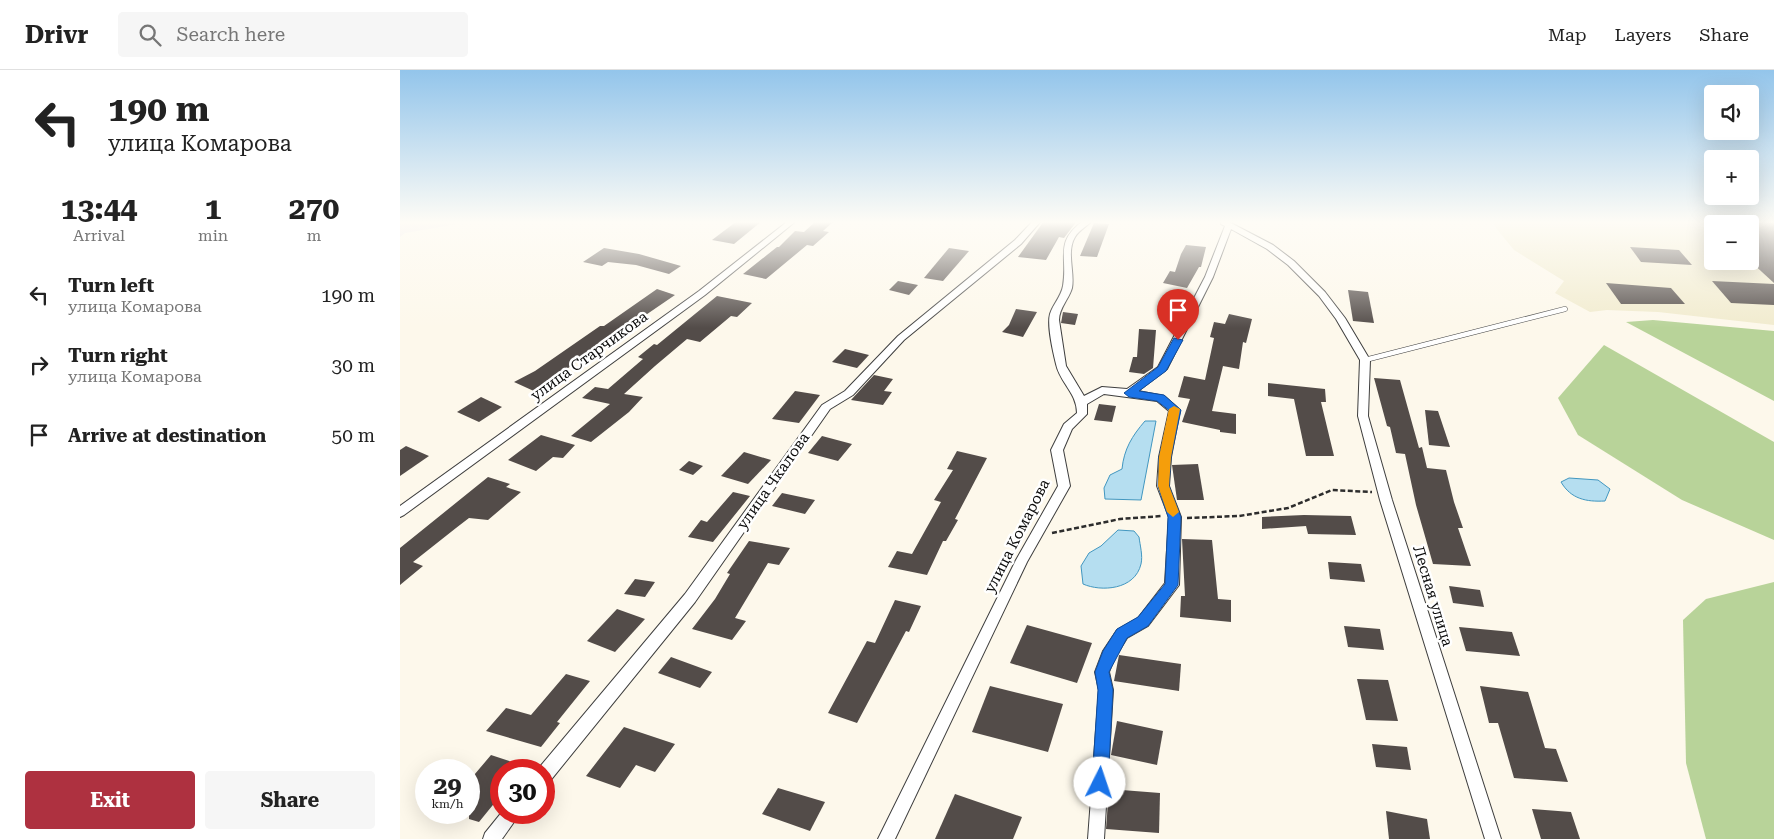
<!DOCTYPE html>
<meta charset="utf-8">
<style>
:root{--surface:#fff;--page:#f6f6f6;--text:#222;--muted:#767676;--line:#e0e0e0;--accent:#ae3140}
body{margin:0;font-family:"Roboto Serif",serif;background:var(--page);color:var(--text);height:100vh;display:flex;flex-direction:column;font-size:19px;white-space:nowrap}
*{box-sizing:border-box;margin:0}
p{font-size:16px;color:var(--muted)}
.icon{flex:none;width:28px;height:28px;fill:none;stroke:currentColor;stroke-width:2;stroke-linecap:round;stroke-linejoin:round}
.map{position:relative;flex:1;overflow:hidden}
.side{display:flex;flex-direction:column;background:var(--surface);width:400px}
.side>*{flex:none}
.top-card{background:#fff;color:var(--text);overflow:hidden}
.tools{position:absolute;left:1304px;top:15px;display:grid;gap:10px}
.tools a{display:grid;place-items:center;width:55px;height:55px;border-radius:5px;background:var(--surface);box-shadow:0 5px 20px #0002;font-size:25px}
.speed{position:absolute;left:15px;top:689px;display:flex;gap:10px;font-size:25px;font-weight:700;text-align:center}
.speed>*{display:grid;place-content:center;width:65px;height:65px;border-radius:50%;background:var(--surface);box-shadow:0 5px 20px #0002;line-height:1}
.speed small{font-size:12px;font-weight:400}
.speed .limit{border:8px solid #d22;background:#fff;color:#111}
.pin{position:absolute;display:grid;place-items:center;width:42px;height:42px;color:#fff;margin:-51px -21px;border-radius:50% 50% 50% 0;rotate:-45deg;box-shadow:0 0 5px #0007}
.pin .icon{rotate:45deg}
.me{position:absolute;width:55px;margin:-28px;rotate:4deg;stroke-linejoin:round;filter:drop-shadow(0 0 4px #0008)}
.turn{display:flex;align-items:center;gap:18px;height:105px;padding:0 25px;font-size:22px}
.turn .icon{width:65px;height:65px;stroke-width:2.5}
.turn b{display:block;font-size:35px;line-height:42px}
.eta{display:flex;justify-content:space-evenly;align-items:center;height:85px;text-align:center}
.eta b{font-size:30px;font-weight:700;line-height:35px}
.button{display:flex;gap:10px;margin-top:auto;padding:10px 25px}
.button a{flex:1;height:58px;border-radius:5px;background:var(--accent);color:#fff;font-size:20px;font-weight:700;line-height:58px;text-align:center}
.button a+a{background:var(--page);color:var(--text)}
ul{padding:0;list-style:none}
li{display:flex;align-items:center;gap:15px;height:70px;padding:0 25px}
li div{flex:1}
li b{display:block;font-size:19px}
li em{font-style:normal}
header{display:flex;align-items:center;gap:30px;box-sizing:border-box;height:70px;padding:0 25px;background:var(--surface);border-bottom:1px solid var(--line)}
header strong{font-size:24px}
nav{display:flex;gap:28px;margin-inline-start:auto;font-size:18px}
.search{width:350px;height:45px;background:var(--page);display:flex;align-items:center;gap:12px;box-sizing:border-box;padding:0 18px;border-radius:5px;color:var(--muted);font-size:19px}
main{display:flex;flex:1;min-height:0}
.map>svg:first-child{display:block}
</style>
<header>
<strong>Drivr</strong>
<div class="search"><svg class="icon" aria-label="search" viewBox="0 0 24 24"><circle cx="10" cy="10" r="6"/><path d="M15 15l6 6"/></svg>Search here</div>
<nav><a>Map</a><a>Layers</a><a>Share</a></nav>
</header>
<main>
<section class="side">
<div class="top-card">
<div class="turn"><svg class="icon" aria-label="left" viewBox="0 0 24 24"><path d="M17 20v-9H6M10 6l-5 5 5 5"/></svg><div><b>190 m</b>улица Комарова</div></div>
</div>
<div class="eta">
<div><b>13:44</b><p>Arrival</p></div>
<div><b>1</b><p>min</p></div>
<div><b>270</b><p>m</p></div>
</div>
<ul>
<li><svg class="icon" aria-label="left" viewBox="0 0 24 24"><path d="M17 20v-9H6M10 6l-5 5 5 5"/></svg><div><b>Turn left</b><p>улица Комарова</p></div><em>190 m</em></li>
<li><svg class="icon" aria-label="right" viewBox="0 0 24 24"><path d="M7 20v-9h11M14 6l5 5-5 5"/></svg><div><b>Turn right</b><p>улица Комарова</p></div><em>30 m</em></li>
<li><svg class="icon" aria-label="arrive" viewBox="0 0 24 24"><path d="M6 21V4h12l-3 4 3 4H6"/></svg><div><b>Arrive at destination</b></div><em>50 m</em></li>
</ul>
<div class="button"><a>Exit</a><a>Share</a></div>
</section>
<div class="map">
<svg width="1374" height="769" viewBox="0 0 1374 769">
<rect width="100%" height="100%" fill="#fdf8eb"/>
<path fill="#e8e0ea" d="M0,151H75L5,163L0,167Z"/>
<path fill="#f1ebce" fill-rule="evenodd" d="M1094,151H1374V255L1258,242L1207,240L1190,242L1155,223L1164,211L1114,180L1096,158ZM1312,154H1350V191H1312Z"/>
<g fill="#b8d399">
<path d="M1253,250L1374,261V331L1226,252Z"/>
<path d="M1204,275L1374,372V470L1282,430L1178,365L1158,328Z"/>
<path d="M1374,512V769H1306L1286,693L1283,550L1306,529Z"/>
</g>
<g fill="#b5def0" stroke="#4297c0">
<path d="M745,351H756L741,430L705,429L704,418L710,405L722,399C724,379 732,366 745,351Z"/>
<path d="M1169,408L1198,410L1210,419L1205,431C1186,432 1171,429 1161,412Z"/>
<path d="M718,460L734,461L739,467C740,475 743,486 741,494C735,520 701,522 683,514L681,496L689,483L701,476Z"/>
</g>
<g fill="#534c49">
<path d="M337,151H362L334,174L312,170Z"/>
<path d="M416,151H434L423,161L429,162L413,176L407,175L366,209L343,204L377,177H379L395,161L404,162Z"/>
<path d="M644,151H677L664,168L659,167L646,190L618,187Z"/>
<path d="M1350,151H1374V213L1350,191Z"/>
<path d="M694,153L709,154L697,187L680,186Z"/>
<path d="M786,175L806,177L801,197H799L787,218L763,213L770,201L775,202L781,184Z"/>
<path d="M1230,177L1279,180L1292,195L1241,192Z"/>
<path d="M204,178L239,184L281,196L269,204L236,195L208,192L202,196L183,192Z"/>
<path d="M549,178L569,181L543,211L524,208Z"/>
<path d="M498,211L518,215L509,225L489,220Z"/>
<path d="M1312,211L1374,214V235L1331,233Z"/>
<path d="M1206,213L1271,218L1285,234H1221Z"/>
<path d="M257,219L275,225L152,309L156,310L136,322L114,312L135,301L200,256H204Z"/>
<path d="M948,220L968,222L974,253L953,251Z"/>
<path d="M317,226L352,233L337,247L331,246L300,272L287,269L255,296L224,324L243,327L229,342L191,372L171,366L210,334L182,328L195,317L208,319L243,289L238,287L254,274L257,275Z"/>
<path d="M616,239L637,242L623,267L602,262L609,255Z"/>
<path d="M663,242L678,244L675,255L661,253Z"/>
<path d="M829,244L852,249L846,273L843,272L839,299L823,296L812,341L836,344V364L820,362V360L782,352L790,329L778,327L784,306L805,310L814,268L810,267L814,252L825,254Z"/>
<path d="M739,259L756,260L753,298L744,304L729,302L733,287H737Z"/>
<path d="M445,279L469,285L457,298L432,292Z"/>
<path d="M474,305L493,309L484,321L492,322L483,335L451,330Z"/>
<path d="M974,308L1000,310L1019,378L1022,377L1027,398L1046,400L1054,432L1063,458H1058L1071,496L1033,494L1016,435L1005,384L996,383L990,357L987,356Z"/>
<path d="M868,313L925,319L926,332H921L934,386H906L894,329L868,326Z"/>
<path d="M395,321L420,325L399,353L372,349Z"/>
<path d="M81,327L102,337L79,352L57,342Z"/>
<path d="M699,334L716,336L712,352L694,350Z"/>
<path d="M1025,340L1038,341L1050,377L1029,375Z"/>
<path d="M141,365L175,375L163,388L153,387L136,401L108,390Z"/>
<path d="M422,366L452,374L438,391L408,383Z"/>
<path d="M6,376L29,386L0,406V380Z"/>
<path d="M557,381L587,388L555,449L558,450L546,471H543L527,505L488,497L497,481L512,484L541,432L534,430L553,400L547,399Z"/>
<path d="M344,382L371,390L348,414L321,406Z"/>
<path d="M289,391L303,396L293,405L279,400Z"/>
<path d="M798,394L804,430H777L772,395Z"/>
<path d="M88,407L110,414L106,417L121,422L88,450L69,448L56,458L13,492L23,496L0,515V478Z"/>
<path d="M333,422L350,426L313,472L288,467L301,450L307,452Z"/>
<path d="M382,423L415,430L405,444L372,436Z"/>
<path d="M904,445L951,446L956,465L908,464L906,456L862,459V447Z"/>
<path d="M782,469L812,470L818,529L831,530V552L780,547L781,526H785Z"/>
<path d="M349,471L390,478L379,495L368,493L335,548L346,551L332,570L292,559L315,529L330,504L327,503Z"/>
<path d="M928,492L961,494L965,512L930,509Z"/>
<path d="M235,509L255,512L245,527L224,524Z"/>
<path d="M1049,516L1080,520L1084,537L1053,533Z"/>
<path d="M495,530L521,536L509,562L506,561L457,653L428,643L467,571L475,573Z"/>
<path d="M217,539L245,549L215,582L187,571Z"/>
<path d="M627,555L692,573L677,613L610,593Z"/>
<path d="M944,556L980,559L984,580L948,577Z"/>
<path d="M1059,557L1112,562L1120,586L1066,581Z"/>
<path d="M719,585L781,594L779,621L714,611Z"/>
<path d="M271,587L312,602L300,618L258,603Z"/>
<path d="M166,604L190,611L157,652L160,653L141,677L86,661L106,638L131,645Z"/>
<path d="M957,609L988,610L998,651L966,650Z"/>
<path d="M590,616L663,634L648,682L572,662Z"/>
<path d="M1080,616L1128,622L1145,678L1156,679L1168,712L1114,708L1098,653H1089Z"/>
<path d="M717,651L763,661L757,695L711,685Z"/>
<path d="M224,657L275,674L255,702L236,695L220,718L186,706Z"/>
<path d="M972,674L1007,677L1011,700L976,697Z"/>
<path d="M91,685L130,698V700H101V725L79,752L69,749V711Z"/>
<path d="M378,718L425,732L410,761L362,744Z"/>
<path d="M709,719L760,723L759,763L706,759Z"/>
<path d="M555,724L622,747L613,769H535Z"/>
<path d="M1132,739L1171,742L1180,769H1141Z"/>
<path d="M986,741L1027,749L1030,769H989Z"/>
</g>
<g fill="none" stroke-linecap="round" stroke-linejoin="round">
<defs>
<path id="service" d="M965,290L1165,239"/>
<g id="minor">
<path d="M388,151H396L305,225L4,445L0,447V436L299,221Z"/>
<path d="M633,151H641L621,174L504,270L453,325L430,339L295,532L150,711L144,713V700L138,699L285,524L422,335L445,321L498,266L615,170Z"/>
<path d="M683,151H692C686,157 679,160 675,167C666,182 675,202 672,218C669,229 659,238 659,250L666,296L684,326L702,317L727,319L758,297L805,207L825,156L821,154V151H827L873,175L894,191L925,222L945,248L970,290L968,346L992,430L1101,769H1085L980,430L958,346L960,290L936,249L919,226L888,195L867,179L831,159L813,207L767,299L738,321L764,326L780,340L771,387L769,416L781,447L779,515L748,556L727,568L714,589L709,602L713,620L704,769H688L699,620L695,602L703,581L717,560L738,548L765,513L769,447L757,416L759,387L769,341L757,331L704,324L687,334V344L672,359L663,380L670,416L627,492L495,769H478L616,490L658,416L651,380L664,354L677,343C677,323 660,313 656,294C653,282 647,255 650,244C653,234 661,227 663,216C668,187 654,172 683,151Z"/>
<path d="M102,742H121L102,769H83L85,763Z"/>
</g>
</defs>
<use href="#service" stroke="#3e3e3e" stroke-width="5.5"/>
<use href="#minor" stroke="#3e3e3e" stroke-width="2"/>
<g stroke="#2d2d2d" stroke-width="2.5" stroke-dasharray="5 2.5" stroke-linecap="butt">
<path d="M787,448L839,446L888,438L932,420L972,422"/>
<path d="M652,463L720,449L762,446"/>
</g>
<use href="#service" stroke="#fff" stroke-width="4.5"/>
<use href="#minor" fill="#fff" fill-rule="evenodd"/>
</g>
<linearGradient id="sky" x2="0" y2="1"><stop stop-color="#93c5eb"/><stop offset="0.59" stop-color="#fefcf6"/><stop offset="1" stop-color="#fefcf6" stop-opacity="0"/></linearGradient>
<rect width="1374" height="258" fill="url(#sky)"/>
<path fill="#1a73e8" stroke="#114b97" d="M774,268L783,270L766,301L739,321L764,325L781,340L771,387L769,416L781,447L778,515L748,556L727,568L709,602L713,620L708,713L706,719L700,721L694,719L692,713L698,620L695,602L703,581L717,559L738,547L765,514L768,447L758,416L759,387L770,341L757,331L729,327L724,323L758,297Z"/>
<path fill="#f59e0b" d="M774,336L780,339L771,387L769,416L779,442L773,447L767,442L758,416L759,387L769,339Z"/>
<g text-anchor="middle" stroke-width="5" stroke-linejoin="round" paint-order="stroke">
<g font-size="15" fill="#0b0b0b" stroke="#fff">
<text transform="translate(189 286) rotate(-36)" y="5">улица Старчикова</text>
<text transform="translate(373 411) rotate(-55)" y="5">улица Чкалова</text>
<text transform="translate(617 466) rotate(-63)" y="5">улица Комарова</text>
<text transform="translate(1033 526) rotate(73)" y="5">Лесная улица</text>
</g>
</g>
</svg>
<div class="tools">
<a><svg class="icon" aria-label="sound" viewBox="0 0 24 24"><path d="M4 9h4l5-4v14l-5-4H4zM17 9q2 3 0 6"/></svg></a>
<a>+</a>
<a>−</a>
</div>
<div class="speed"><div>29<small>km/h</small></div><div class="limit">30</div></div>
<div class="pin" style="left:778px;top:270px;background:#d93025"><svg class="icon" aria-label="arrive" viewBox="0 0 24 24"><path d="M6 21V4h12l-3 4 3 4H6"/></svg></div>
<svg class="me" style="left:700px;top:713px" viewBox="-20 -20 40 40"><circle r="19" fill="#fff"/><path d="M0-13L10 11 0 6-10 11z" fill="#1a73e8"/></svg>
</div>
</main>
